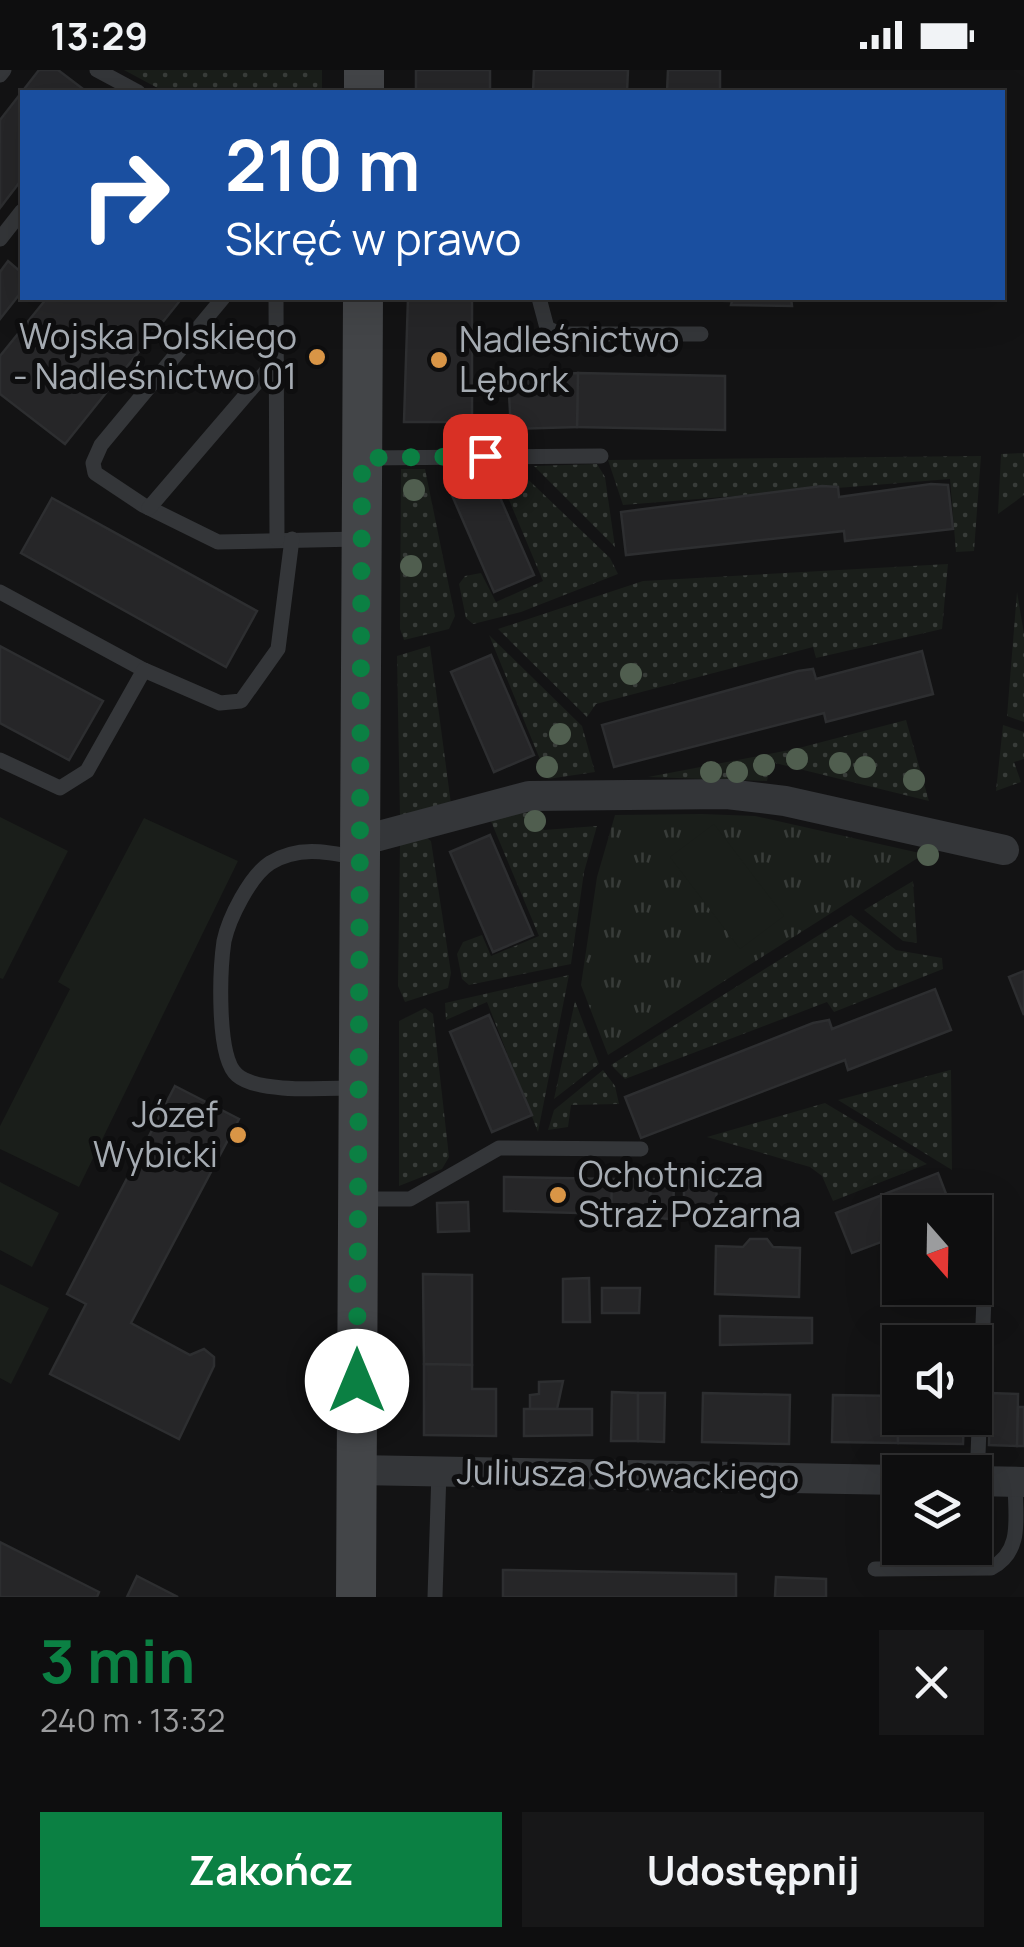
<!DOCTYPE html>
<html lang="pl">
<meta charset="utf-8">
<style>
:root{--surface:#0e0e0f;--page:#171718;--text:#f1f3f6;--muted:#9b9c9e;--line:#2e2e2f;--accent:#0b8043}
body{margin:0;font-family:Manrope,sans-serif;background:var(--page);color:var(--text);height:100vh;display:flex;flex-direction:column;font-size:38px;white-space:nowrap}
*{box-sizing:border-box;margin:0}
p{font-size:32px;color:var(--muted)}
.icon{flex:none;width:55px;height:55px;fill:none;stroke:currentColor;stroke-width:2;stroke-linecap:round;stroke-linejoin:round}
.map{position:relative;height:1527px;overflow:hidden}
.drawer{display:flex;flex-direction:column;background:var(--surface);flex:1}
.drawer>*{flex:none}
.guide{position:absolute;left:20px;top:20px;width:985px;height:210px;border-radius:0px;box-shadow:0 10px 40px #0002,0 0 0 2px var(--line);background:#1a4fa0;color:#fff;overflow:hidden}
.needle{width:65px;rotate:160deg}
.fabs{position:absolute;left:882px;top:1125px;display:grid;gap:20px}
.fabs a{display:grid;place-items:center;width:110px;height:110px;border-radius:0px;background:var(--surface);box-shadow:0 10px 40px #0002,0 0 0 2px var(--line);font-size:50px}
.pin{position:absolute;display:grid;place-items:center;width:85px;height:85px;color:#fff;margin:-42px;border-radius:20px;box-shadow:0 5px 15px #0006}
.me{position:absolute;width:110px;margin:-55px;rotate:0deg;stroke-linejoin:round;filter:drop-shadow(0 0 8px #0008)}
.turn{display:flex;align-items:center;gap:35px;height:210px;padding:0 40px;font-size:45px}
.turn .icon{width:130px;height:130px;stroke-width:2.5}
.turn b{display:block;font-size:70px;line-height:85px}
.round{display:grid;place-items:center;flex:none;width:105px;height:105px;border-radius:0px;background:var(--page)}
.summary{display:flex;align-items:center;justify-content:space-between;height:170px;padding:0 40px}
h1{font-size:60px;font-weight:700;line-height:75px;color:var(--accent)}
.action{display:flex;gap:20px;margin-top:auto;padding:20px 40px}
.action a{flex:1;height:115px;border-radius:0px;background:var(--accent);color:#fff;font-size:40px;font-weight:700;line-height:115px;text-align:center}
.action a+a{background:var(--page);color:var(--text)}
.status{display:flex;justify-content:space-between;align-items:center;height:70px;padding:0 50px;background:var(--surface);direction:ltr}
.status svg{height:28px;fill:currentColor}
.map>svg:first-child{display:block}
</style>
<div class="status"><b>13:29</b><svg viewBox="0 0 49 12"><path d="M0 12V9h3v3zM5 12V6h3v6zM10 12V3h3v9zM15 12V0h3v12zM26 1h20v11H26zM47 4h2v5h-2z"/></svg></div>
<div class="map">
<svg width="1024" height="1527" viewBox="0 0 1024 1527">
<defs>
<pattern id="grass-dots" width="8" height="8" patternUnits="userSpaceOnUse" patternTransform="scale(2.5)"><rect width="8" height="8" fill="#1a1e1a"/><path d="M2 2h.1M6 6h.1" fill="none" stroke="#383c39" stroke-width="1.8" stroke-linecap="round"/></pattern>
<pattern id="park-tufts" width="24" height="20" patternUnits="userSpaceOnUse" patternTransform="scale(2.5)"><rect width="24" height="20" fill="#1a1e1a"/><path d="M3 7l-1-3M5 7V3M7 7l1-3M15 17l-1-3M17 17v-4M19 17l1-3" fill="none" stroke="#383c39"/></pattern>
</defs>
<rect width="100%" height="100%" fill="#131314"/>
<g fill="url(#grass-dots)">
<path d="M124,0H322V22H165Z"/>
<path d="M1024,383V425L998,444L1001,384Z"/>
<path d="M981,386L974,481L956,482L950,409L623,435L608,390Z"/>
<path d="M494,394L513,395L610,488L618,504L521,542L473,554L466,548L459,514L465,506L481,503L496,532L543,511Z"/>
<path d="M597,394L605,407L615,477L534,396Z"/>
<path d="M401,399H425L455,546L449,559L404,570L400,559Z"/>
<path d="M948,494L942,559L816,588L813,577L596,634L587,647L498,559L643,511Z"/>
<path d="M1017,522L1024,564V652L1007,646Z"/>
<path d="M489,565L582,656L595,702L548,709Z"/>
<path d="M430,576L451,734L400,747L397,586Z"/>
<path d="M906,650L929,731L771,692L767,711L648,707L795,679Z"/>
<path d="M1003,655L1024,662V689L1014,692L1021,712L996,721Z"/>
<path d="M532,734L544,760L597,756L584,802L571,894L469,915L462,909L457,884L463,872L482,865L491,886L539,866L490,749Z"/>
<path d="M424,766L431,771L451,903L448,918L405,932L398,916L400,773Z"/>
<path d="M913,811L917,873L903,871L864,840Z"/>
<path d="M851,845L896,880L942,888L943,899L834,942L827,932L625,1009L611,995Z"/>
<path d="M569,905L538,1062L487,932L446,950L445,933Z"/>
<path d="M575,931L599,994L554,1029Z"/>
<path d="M425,938L433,944L449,1087L442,1099L399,1116V951Z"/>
<path d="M603,1000L615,1016L619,1034L571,1035L568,1057L548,1060L554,1040Z"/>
<path d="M951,1000L952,1100L838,1030L950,1000Z"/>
<path d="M825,1033L927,1094L833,1131L822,1106L810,1097L707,1067Z"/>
</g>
<path fill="url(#park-tufts)" d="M702,744L755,746L924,784L608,985L581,915L597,807L615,745Z"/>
<g fill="#1a1e1a">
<path d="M0,747L68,781L3,909L0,908Z"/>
<path d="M144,748L238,791L79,1117L0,1079V1056L70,919L58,912Z"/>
<path d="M714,754L784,846L740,879L670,787Z"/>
<path d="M0,1112L59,1143L32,1197L0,1180Z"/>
<path d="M0,1214L49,1238L11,1314L0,1308Z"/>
</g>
<g fill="#262628" stroke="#2d2e30" stroke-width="2.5">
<path d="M39,0H58L87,22H22V109L0,138V50Z"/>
<rect x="416" y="0" width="74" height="22"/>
<path d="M534,0H628L627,22H533Z"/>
<path d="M668,0H720V22H667Z"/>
<path d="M8,191L22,203V221L0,249V202Z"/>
<path d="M47,228H182L65,374L0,324V286Z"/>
<path d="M408,228H472V352H404Z"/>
<path d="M587,228H791L792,236L731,235L732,231Z"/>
<path d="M578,303L725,306V360L577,357Z"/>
<path d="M578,303L577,357L511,359L508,307Z"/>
<path d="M491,407L534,505L494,522L451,423Z"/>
<path d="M931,414L948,415L953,459L845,471L844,461L626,485L621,442L822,416L838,417L839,427Z"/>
<path d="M52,428L257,541L226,597L21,483Z"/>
<path d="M0,576L103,631L69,690L0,653Z"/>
<path d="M922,581L933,624L826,652L824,643L614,697L602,655L798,601L813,599L816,609Z"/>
<path d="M491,585L534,685L494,702L451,602Z"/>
<path d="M490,765L533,865L493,882L450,782Z"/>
<path d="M1024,901V945L1009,907Z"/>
<path d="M935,919L951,960L848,1000L845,990L641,1068L625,1027L813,953L829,950L832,959Z"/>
<path d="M489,945L532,1045L492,1062L450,962Z"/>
<path d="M175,1016L239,1049L131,1253L190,1285L204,1279L214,1287V1296L179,1369L50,1304L86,1234L67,1224Z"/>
<path d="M938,1103L953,1142H900V1165L852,1183L836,1143Z"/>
<path d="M504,1107L612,1109V1144L504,1141Z"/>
<path d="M612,1109H651L650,1148H611Z"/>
<path d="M651,1109L674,1110L673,1149L650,1148Z"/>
<path d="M684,1110H717L716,1136H684Z"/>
<path d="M468,1132L469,1161L438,1162L437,1133Z"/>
<path d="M750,1169H767L773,1177L800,1178L799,1227L715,1224L716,1176L743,1177Z"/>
<path d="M423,1204L472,1205V1295L424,1294Z"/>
<path d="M589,1208L590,1252H563V1209Z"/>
<path d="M602,1218H640L639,1243H602Z"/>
<path d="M720,1246L812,1248V1273L720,1275Z"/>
<path d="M424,1294L472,1295V1319H496V1366L424,1365Z"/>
<path d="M563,1311L557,1339H530V1325L539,1324V1312Z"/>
<path d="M612,1322L638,1323V1371H611Z"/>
<path d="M638,1323H665L664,1372L638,1371Z"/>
<path d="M703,1323L790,1325L789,1374L702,1372Z"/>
<path d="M990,1323L1018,1324L1017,1376L989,1375Z"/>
<path d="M833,1325L898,1326V1373L832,1372Z"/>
<path d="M898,1326L900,1348H964L963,1374L898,1373Z"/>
<path d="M1018,1337H1024V1376H1017Z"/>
<path d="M524,1339H592V1365L524,1366Z"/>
<path d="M0,1472L99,1522L97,1527H0Z"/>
<path d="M503,1500L736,1504V1527H503Z"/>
<path d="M137,1506L178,1527H127Z"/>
<path d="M776,1507L826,1509V1527H775Z"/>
</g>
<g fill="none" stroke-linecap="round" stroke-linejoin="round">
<g stroke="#343639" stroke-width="15">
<path d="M97,0L138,22"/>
<path d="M0,5L4,0"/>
<path d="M0,169L22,141"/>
<path d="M223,228L101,375L93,393L95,403L143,435L218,472L358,469"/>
<path d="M276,228L277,469"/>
<path d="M539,228L547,258L560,264H701"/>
<path d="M366,388L601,386"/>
<path d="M149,438L276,290"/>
<path d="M0,522L144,600"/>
<path d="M0,690L60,718L87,701L144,600L220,633L241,631L278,579L292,469"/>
<path d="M357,1018C328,1018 259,1024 237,1005C216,987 220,899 224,871C229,848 250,806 270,793C299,775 328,782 359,788"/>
<path d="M359,1129H410L499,1078L641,1079"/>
<path d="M977,1411L985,1201"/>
<path d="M875,1499L991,1498C1024,1481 1015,1446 1015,1411"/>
<path d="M435,1527L439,1401"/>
</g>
<g stroke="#343639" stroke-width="30">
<path d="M360,771L529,726L727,724L785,731L1004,780"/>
<path d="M356,1400L900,1410"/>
<path d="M975,1411L1024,1412"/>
</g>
<g stroke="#434548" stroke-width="40">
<path d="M364,22V0"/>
<path d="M356,1527L363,228"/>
</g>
</g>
<g fill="#505e4f">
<circle cx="414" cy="420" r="11"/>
<circle cx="411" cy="496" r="11"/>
<circle cx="631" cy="604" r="11"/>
<circle cx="560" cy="664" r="11"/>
<circle cx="797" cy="689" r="11"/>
<circle cx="840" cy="693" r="11"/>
<circle cx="764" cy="695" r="11"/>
<circle cx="547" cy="697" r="11"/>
<circle cx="865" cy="697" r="11"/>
<circle cx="711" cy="702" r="11"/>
<circle cx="737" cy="702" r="11"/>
<circle cx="914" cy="710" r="11"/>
<circle cx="535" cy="751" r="11"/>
<circle cx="928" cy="785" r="11"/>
</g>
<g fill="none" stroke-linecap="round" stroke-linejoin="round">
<path stroke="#0b8043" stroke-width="18" stroke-dasharray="0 32.4" d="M357,1311L362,388L485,386"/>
</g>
<g fill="#d99546" stroke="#0e0e0f" stroke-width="4">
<circle cx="317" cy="287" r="10"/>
<circle cx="439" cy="290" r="10"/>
<circle cx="238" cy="1065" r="10"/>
<circle cx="558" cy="1125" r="10"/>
</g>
<g text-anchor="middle" stroke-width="10" stroke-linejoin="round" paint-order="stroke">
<g font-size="35" fill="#a6acb3" stroke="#0e0e0f" text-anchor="end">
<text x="297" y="279">Wojska Polskiego<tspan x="297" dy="40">- Nadleśnictwo 01</tspan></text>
<text x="459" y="282" text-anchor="start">Nadleśnictwo<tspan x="459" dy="40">Lębork</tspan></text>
<text x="218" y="1057">Józef<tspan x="218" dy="40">Wybicki</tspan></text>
<text x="578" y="1117" text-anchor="start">Ochotnicza<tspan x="578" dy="40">Straż Pożarna</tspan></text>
</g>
<g font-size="35" fill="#a6acb3" stroke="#0e0e0f">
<text transform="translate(628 1405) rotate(1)" y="12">Juliusza Słowackiego</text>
</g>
</g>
</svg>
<div class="fabs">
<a><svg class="needle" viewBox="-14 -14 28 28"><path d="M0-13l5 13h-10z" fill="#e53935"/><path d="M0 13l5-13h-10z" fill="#9b9c9e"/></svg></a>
<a><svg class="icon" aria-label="sound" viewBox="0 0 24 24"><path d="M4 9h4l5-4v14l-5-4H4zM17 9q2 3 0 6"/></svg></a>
<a><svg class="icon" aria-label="layers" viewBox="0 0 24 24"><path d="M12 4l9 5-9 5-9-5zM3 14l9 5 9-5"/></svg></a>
</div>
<div class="pin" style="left:485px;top:386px;background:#d93025"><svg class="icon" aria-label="arrive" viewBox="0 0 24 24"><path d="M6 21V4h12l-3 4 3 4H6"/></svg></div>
<svg class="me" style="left:357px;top:1311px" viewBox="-20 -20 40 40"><circle r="19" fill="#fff"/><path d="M0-13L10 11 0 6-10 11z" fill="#0b8043"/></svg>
<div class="guide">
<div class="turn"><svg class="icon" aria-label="right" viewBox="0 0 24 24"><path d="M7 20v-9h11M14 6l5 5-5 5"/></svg><div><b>210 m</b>Skręć w prawo</div></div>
</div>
</div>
<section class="drawer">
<div class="summary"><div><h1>3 min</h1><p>240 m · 13:32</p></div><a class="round"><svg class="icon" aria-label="close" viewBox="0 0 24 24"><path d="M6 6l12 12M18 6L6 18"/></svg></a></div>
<div class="action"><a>Zakończ</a><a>Udostępnij</a></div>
</section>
